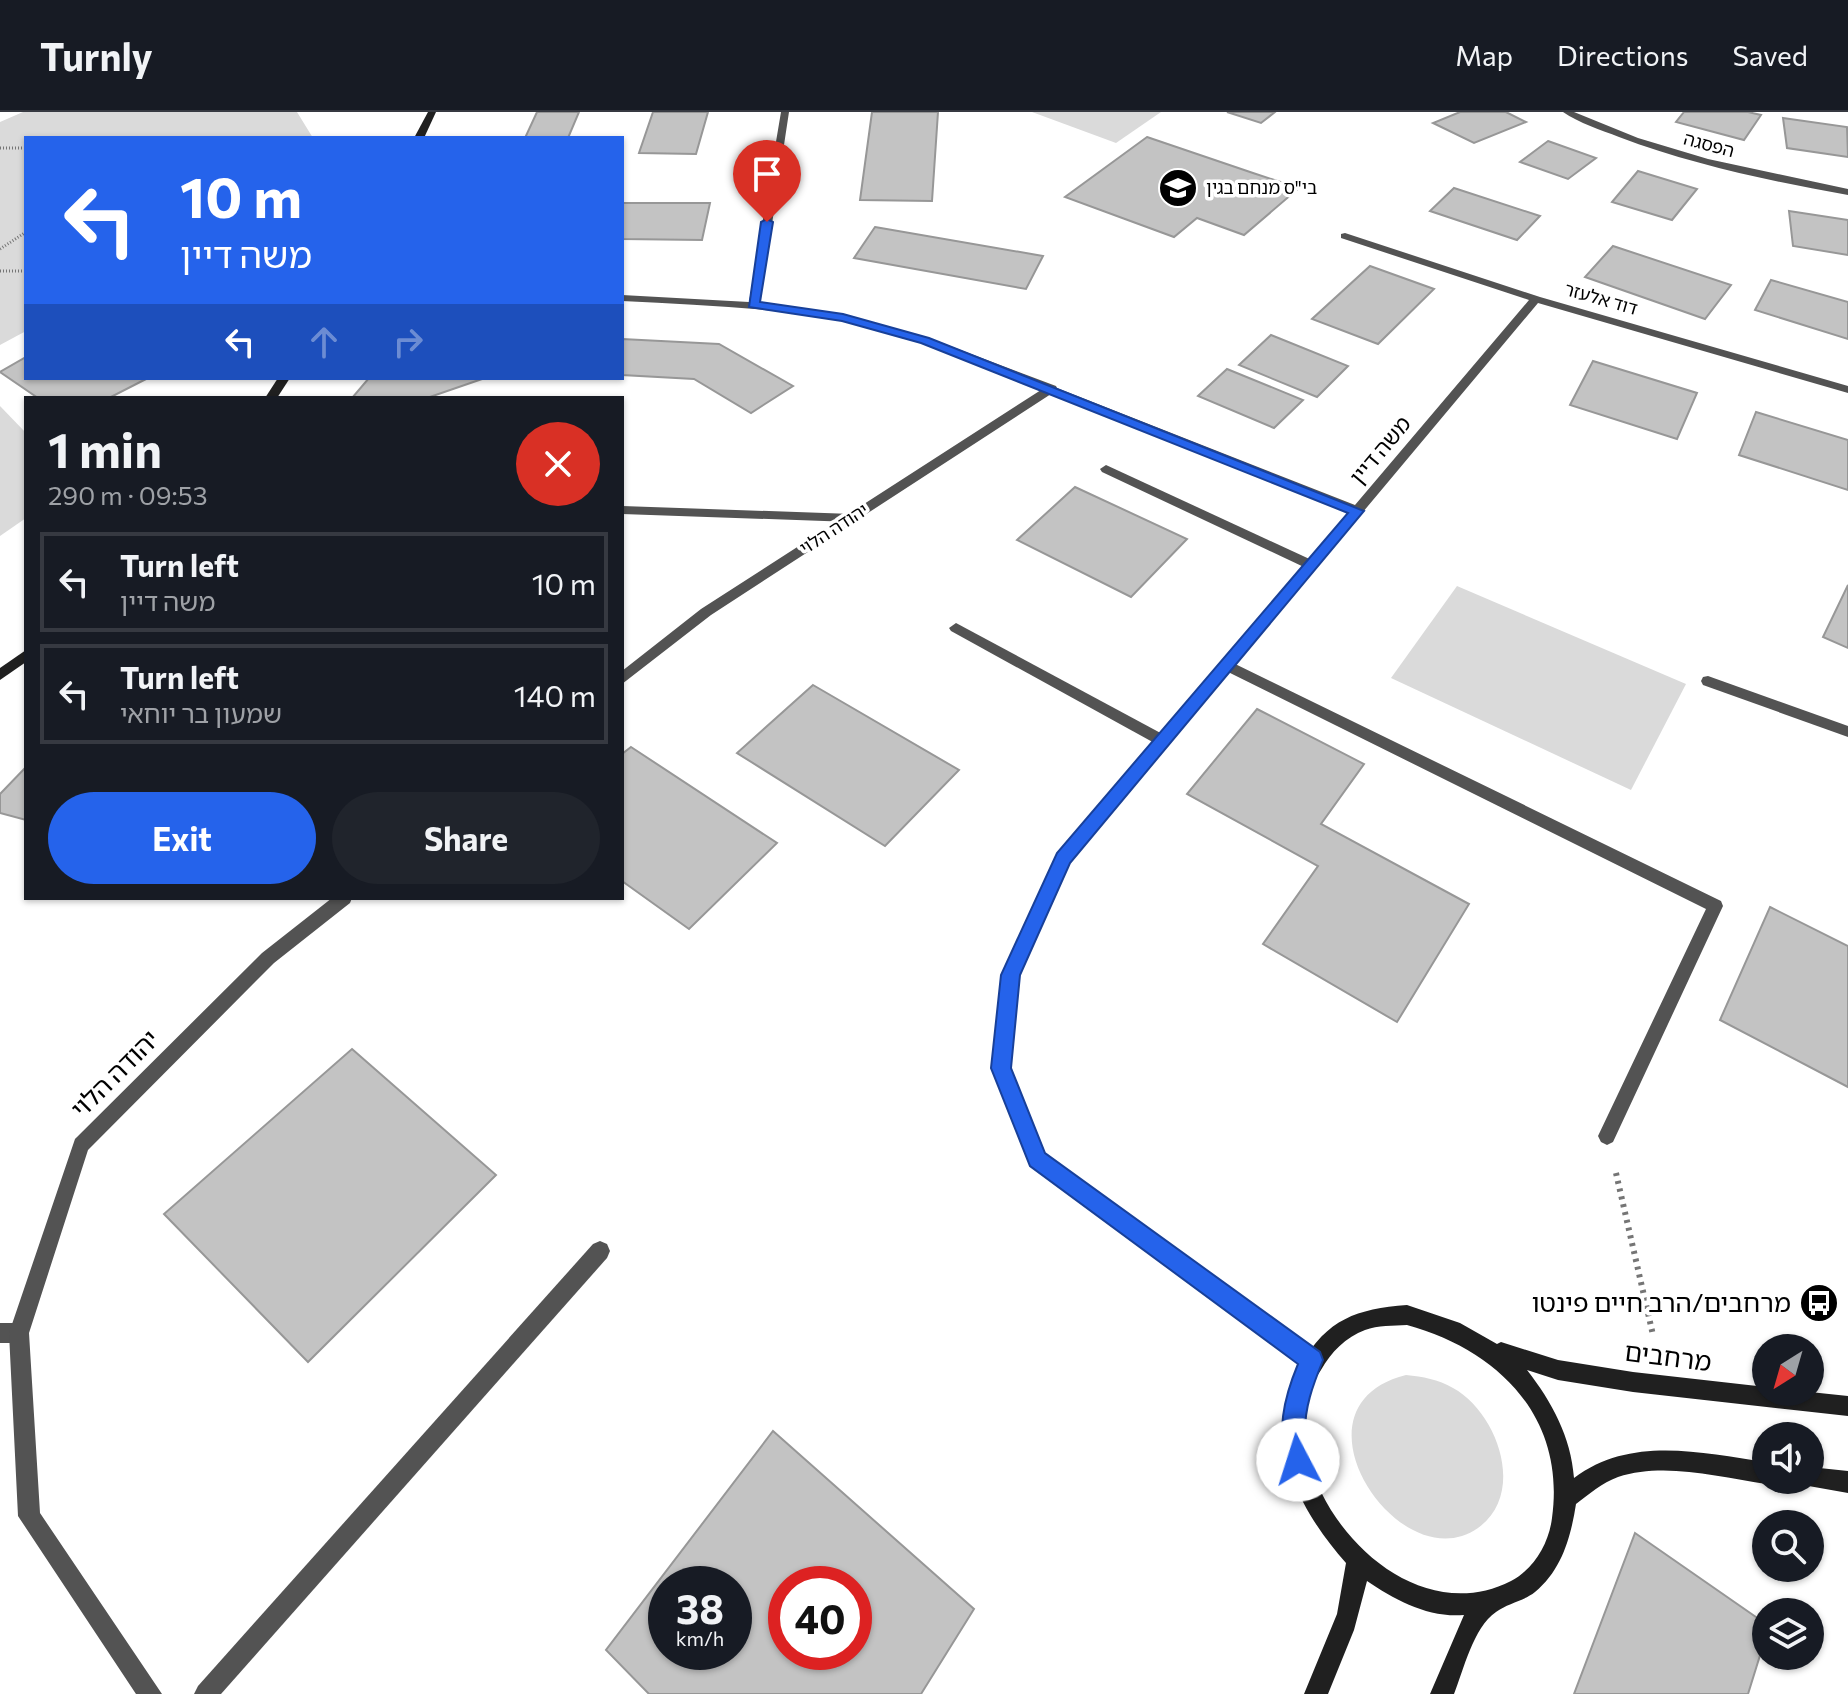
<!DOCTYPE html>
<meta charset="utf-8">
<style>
:root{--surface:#171b24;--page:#20242c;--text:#f1f3f6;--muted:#9ea1a6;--line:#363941;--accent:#2563eb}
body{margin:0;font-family:Commissioner,"Noto Sans Hebrew",sans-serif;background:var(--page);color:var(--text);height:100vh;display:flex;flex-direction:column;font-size:30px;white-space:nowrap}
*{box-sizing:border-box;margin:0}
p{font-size:26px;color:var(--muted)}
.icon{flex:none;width:44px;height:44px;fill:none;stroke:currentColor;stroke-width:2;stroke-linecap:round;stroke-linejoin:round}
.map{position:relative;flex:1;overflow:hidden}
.drawer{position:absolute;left:24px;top:284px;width:600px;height:504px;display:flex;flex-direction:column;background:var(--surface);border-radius:0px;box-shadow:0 2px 6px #0004}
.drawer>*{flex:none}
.top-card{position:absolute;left:24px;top:24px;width:600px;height:244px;border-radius:0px;box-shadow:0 2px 6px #0004;background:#2563eb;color:#fff;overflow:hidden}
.needle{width:52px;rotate:217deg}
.fabs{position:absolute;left:1752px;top:1222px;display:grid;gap:16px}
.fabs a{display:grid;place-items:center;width:72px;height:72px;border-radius:50%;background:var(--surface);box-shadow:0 2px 6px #0004;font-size:40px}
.speed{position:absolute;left:648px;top:1454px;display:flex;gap:16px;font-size:40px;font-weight:700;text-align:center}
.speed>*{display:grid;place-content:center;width:104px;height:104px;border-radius:50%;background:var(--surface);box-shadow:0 2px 6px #0004;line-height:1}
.speed small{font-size:20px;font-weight:400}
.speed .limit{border:12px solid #d22;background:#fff;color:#111}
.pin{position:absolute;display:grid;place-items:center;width:68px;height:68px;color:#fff;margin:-82px -34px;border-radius:50% 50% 50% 0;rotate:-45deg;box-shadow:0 0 8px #0007}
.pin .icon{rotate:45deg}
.me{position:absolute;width:88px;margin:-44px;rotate:355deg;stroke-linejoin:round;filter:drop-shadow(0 0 6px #0008)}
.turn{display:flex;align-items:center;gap:28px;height:168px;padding:0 24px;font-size:36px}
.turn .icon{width:104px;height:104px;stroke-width:2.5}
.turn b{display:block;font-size:56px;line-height:68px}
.lanes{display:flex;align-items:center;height:76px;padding:0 24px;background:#0003;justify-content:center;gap:40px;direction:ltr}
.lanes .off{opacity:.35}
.round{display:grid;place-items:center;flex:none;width:84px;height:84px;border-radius:42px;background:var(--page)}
.headline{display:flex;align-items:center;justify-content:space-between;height:136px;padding:0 24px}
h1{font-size:48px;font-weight:700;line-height:60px}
.action{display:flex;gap:16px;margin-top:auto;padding:16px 24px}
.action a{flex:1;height:92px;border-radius:48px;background:var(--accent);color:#fff;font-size:32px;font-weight:700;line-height:92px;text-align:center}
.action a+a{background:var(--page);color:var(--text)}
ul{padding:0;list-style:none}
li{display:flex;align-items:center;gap:24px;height:100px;margin:0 16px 12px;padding:0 8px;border:4px solid var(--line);border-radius:0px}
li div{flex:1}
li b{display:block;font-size:30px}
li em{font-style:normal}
header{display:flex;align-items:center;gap:48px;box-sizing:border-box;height:112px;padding:0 40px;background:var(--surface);border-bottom:2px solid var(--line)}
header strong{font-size:38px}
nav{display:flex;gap:44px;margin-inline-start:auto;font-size:28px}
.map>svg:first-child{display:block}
</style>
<header>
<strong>Turnly</strong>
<nav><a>Map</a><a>Directions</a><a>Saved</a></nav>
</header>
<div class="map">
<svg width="1848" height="1582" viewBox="0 0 1848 1582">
<rect width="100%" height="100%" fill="#fff"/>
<g fill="#dadada">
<path d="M23,0H297L313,26H26V219L0,233V10Z"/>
<path d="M1032,0H1161L1116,31Z"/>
<path d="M0,294L26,321V406L0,424Z"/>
<path d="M1457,474L1686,572L1631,678L1391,566Z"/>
<path d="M1406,1263C1423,1265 1438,1267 1453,1276C1497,1300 1527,1381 1478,1416C1400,1471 1281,1294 1406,1263Z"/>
</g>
<g fill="#c3c3c3" stroke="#979797" stroke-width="2" fill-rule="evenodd">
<path d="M537,0H579L568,26H525Z"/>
<path d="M653,0H708L696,42L639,41Z"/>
<path d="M872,0H938L932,89L860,88Z"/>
<path d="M1227,0H1275L1261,11Z"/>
<path d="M1460,0H1506L1526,10L1474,31L1433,11Z"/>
<path d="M1684,0H1748L1761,3L1744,28L1676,10Z"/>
<path d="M1783,6L1847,15L1848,45L1787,36Z"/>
<path d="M1147,25L1253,61L1299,76L1244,123L1197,106L1174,125L1065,85Z"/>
<path d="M1548,29L1596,46L1568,67L1520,50Z"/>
<path d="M1638,59L1697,77L1672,108L1612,90Z"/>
<path d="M1454,76L1540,104L1517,128L1430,99Z"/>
<path d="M622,91H710L702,128L622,127Z"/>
<path d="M1789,99L1848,108V143L1793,134Z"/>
<path d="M875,115L1043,144L1026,177L854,146Z"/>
<path d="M1613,134L1731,173L1705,207L1585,165Z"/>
<path d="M1370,154L1434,177L1378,232L1312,207Z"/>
<path d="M1771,168L1848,190V227L1755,198Z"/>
<path d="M1271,223L1348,254L1317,285L1239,253Z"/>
<path d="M622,227L719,232L793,274L751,301L694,267L622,263Z"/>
<path d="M26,245V266H148L109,286H38L0,260Z"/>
<path d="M1593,249L1697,281L1677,327L1570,293Z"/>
<path d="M1227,257L1303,288L1274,316L1198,284Z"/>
<path d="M369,266H485L427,286H352Z"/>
<path d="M1756,300L1848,328V378L1739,343Z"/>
<path d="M1075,375L1187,427L1131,485L1017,428Z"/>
<path d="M1848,473V536L1823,525Z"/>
<path d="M813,573L959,658L885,734L737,641Z"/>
<path d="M1257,597L1364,652L1321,712L1469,792L1397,910L1263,832L1318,754L1187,682Z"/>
<path d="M631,635L777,731L689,817L622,769V642Z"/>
<path d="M26,655V708L0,701V682Z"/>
<path d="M1770,795L1848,834V975L1720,908Z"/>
<path d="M352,937L496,1063L308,1250L164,1102Z"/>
<path d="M773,1319L974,1497L921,1582H649L606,1538ZM666,1472H734V1540H666ZM786,1472H854V1540H786Z"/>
<path d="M1635,1421L1766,1512V1524L1748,1582H1574Z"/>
</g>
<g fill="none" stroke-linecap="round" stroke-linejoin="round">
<g stroke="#757575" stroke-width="3" stroke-dasharray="1 2" stroke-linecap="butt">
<path d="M0,36H25"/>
<path d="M0,137L26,120"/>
<path d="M0,159H26"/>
</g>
<path stroke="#757575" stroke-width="6" stroke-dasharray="3 5" stroke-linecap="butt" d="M1616,1061L1653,1223"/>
<g fill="#535353" fill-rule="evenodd">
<path d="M1106,353L1316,450L1317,453L1316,456H1306L1102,360L1100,357Z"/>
<path d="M622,394L852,402L858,406L852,410L622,402Z"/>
<path d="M956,511L1168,625L1170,629L1168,633H1158L951,519L949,516Z"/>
<path d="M1227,548L1721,789L1723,794L1613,1030L1607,1033L1601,1030L1598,1024L1706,797L1222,557L1220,553Z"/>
<path d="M600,1129L607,1132L610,1139L607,1146L221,1582H194L198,1574L593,1132Z"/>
<path d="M0,1211H19L26,1214L29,1221L26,1228L19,1231H0Z"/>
</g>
<g fill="#535353" fill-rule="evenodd">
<path d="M781,0H789L760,191L843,202L929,226L1056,274L1057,276L1355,393L1529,188L1341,126V122L1345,121L1540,185L1848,274V281L1538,191L1069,751L1019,863L1010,956L1044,1041L1319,1241L1322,1248L1319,1255L1312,1258L1305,1255L1031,1053L992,956L1003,863L1057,742L1349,400L1051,282L711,503L622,572V559L701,497L1041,278C976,252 910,221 840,208C768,195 695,193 622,189V183L749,190Z"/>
<path d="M1563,0H1574L1638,26L1708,47L1848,77V83C1771,69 1693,53 1619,25C1601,18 1579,11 1563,0Z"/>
<path d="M1708,564L1848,614V625L1703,573L1701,569L1703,565Z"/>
<path d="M332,786H352L350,791L274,851L88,1038L29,1221L40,1401L162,1582H136L18,1404L9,1221L75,1027L262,841Z"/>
</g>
<g fill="#202020" fill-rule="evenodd">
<path d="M428,0H436L424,26H414Z"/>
<path d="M278,266H290L277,286H265Z"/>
<path d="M26,538V550L0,568V556Z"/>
<path d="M1407,1193L1460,1211L1497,1232L1501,1230L1558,1248L1633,1260L1766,1275V1280H1810L1848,1284V1304L1633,1280L1558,1268L1527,1258C1552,1290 1571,1325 1574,1366C1631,1323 1702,1341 1766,1350V1368H1773L1766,1372C1718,1365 1665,1350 1618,1365C1602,1371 1589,1382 1576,1392C1571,1424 1562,1458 1535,1480C1524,1489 1508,1491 1496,1500C1473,1516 1464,1557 1454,1582H1430L1464,1503C1428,1506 1395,1488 1367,1469L1354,1518L1328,1582H1304L1337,1502L1346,1451C1297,1396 1260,1322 1301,1252C1328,1207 1356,1197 1407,1193ZM1407,1213C1498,1238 1566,1305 1552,1406C1549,1431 1534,1457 1511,1469C1423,1514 1328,1428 1308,1344C1303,1325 1300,1298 1309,1278C1312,1271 1317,1264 1321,1258C1331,1240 1346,1225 1365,1218C1378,1213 1393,1214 1407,1213Z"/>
<path d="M1810,1355L1848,1359V1381L1803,1373L1800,1368H1810Z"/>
</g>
</g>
<path fill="#2563eb" stroke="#184099" stroke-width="2" d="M767,107L773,110L760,190L843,202L929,226L1364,399L1070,751L1020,863L1011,956L1045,1041L1320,1240L1323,1248C1313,1273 1304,1296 1305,1324C1306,1336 1311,1344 1306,1356L1298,1360L1290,1356C1275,1321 1284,1286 1298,1252L1030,1054L991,956L1001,863L1057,741L1348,401L921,231L842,209L749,195L761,110Z"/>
<defs>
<symbol id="school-disc" viewBox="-11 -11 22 22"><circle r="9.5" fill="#000" stroke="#fff"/><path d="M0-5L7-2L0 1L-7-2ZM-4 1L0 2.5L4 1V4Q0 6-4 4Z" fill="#fff"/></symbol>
<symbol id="bus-disc" viewBox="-11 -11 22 22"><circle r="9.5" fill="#000" stroke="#fff"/><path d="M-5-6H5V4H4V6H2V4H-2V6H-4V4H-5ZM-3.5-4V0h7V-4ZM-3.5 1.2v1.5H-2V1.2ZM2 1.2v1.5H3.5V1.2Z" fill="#fff"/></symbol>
</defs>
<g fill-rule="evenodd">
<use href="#school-disc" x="1156" y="54" width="44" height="44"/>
<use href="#bus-disc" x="1797" y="1169" width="44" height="44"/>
</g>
<g text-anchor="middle" stroke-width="7" stroke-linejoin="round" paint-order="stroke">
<g font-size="18" fill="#000" stroke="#fff">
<text transform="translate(1709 33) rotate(15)" y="6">הפסגה</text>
<text transform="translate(1601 187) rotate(16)" y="6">דוד אלעזר</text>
<text transform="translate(834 417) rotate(-33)" y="6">יהודה הלוי</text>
</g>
<g font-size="18" fill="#000" stroke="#fff" text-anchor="start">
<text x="1206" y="82">בי"ס מנחם בגין</text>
</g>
<g font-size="22" fill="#000" stroke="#fff">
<text transform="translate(1380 338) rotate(-50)" y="8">משה דיין</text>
</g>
<g font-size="26" fill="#000" stroke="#fff">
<text transform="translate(115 962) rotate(-45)" y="9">יהודה הלוי</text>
<text transform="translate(1668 1245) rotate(7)" y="9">מרחבים</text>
</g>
<g font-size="26" fill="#000" stroke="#fff" text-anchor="end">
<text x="1791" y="1200">מרחבים/הרב חיים פינטו</text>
</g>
</g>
</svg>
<div class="fabs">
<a><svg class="needle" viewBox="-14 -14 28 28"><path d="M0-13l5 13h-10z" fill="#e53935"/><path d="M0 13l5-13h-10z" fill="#9ea1a6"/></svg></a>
<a><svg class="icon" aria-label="sound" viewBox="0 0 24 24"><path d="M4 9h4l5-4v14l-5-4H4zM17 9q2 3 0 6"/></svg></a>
<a><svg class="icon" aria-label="search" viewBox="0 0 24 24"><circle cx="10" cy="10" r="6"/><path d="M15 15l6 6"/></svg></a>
<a><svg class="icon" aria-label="layers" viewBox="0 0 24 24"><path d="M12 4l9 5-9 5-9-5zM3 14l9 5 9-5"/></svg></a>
</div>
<div class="speed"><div>38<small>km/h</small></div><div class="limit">40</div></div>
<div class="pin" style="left:767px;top:110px;background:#d93025"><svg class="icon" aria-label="arrive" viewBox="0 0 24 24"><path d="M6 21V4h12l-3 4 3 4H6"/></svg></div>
<svg class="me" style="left:1298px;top:1348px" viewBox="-20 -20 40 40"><circle r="19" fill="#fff"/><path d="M0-13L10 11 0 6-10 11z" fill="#2563eb"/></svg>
<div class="top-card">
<div class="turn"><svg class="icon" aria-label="left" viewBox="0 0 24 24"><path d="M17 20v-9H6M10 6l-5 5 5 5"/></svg><div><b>10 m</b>משה דיין</div></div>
<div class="lanes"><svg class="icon" aria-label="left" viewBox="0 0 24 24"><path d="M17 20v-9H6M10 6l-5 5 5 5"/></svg><svg class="icon off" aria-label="ahead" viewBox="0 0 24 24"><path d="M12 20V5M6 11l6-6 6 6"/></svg><svg class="icon off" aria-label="right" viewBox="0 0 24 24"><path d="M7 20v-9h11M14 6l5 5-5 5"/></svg></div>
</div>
<section class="drawer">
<div class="headline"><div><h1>1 min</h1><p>290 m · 09:53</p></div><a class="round" style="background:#d93025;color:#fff"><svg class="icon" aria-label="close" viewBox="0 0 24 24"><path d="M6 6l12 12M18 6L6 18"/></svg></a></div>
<ul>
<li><svg class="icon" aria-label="left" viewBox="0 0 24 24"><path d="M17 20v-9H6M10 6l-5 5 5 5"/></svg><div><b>Turn left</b><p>משה דיין</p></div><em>10 m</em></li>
<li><svg class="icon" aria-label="left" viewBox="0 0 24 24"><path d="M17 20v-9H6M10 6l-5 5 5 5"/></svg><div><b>Turn left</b><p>שמעון בר יוחאי</p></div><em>140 m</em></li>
</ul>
<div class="action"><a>Exit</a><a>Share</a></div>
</section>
</div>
